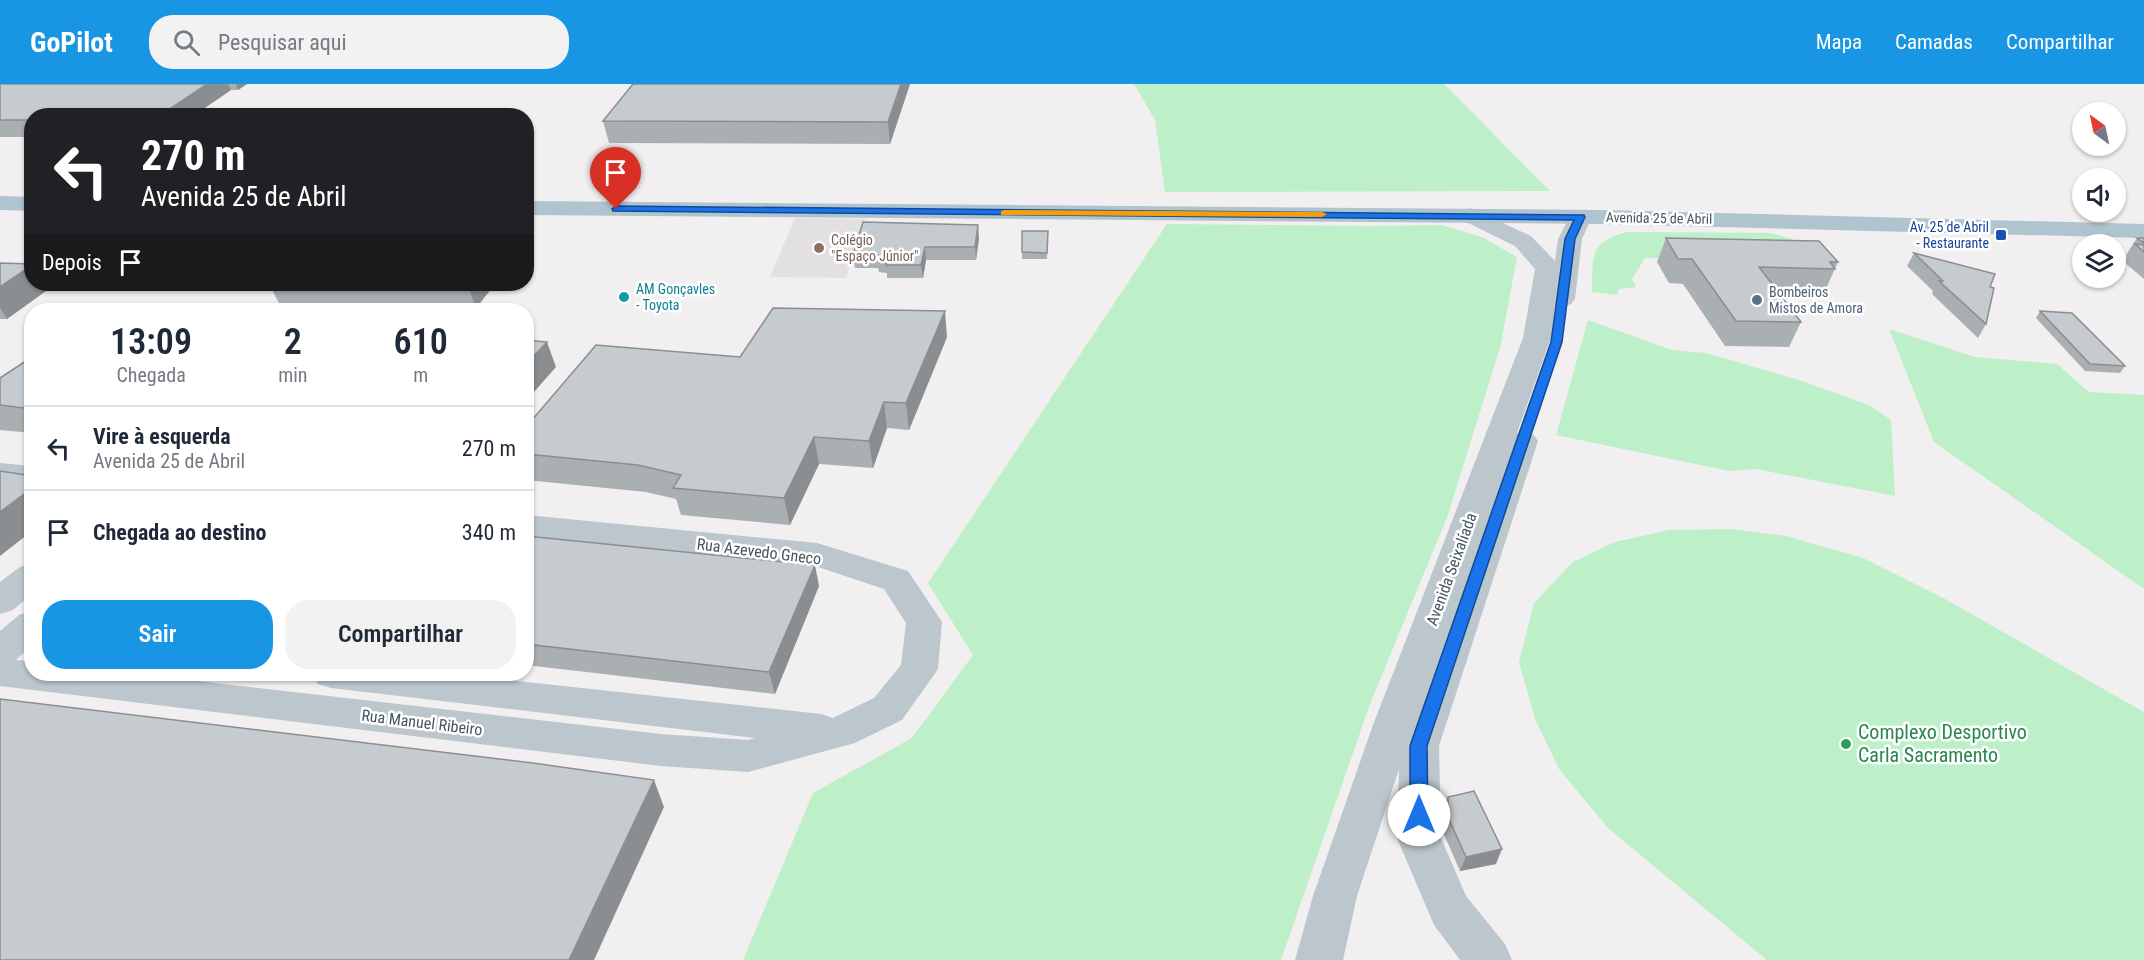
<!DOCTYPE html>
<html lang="pt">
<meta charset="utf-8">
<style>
:root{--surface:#fff;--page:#f2f2f3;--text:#1f2937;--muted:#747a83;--line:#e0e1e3;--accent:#1895e3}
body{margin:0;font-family:"Roboto Condensed",sans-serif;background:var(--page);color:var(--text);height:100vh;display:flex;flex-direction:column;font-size:22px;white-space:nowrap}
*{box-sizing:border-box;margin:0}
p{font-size:20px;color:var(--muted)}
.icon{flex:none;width:33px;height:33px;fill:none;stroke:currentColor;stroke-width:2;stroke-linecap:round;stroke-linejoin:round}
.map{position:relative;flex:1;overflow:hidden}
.panel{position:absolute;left:24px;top:219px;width:510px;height:378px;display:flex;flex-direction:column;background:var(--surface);border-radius:24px;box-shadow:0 2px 4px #0004}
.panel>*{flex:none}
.banner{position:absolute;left:24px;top:24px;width:510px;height:183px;border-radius:24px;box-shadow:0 2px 4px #0004;background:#202124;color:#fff;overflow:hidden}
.needle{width:39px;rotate:327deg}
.fabs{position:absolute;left:2072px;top:18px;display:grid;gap:12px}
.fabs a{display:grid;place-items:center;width:54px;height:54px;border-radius:50%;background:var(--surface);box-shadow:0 2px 4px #0004;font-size:30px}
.pin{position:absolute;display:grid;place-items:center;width:51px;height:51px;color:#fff;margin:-62px -26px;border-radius:50% 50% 50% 0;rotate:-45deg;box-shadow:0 0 6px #0007}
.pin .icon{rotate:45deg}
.me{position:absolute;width:66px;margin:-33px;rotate:0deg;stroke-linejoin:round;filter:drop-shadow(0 0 4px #0008)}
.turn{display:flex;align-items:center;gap:21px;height:126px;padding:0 18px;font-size:27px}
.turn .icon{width:78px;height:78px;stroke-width:2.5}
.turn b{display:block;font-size:42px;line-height:51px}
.then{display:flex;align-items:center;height:57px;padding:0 18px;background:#0003;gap:12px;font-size:22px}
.eta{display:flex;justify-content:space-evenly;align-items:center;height:102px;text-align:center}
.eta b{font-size:36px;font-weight:600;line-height:42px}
.primary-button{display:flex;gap:12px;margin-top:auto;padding:12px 18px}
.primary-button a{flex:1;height:69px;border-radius:24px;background:var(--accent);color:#fff;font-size:24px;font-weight:600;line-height:69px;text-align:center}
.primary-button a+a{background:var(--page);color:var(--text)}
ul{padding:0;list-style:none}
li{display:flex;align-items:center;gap:18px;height:84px;padding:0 18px;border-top:2px solid var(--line)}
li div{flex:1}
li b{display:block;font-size:22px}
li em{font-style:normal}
header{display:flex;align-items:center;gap:36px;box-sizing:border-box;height:84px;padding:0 30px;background:var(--accent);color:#fff}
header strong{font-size:28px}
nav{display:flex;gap:33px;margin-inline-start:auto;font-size:21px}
.search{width:420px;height:54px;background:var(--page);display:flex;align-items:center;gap:15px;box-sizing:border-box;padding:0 21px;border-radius:24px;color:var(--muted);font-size:22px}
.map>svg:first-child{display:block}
</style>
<header>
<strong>GoPilot</strong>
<div class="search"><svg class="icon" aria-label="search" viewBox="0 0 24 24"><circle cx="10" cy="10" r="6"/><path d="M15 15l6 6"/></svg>Pesquisar aqui</div>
<nav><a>Mapa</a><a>Camadas</a><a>Compartilhar</a></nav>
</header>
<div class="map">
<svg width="2144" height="876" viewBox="0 0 2144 876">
<rect width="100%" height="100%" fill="#f2eff0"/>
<path fill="#e3e0e2" d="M795,134L865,135L846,194L770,193Z"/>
<g fill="#bdefc8">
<path d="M1134,0H1444L1550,107L1165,108L1155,36Z"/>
<path d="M1167,140L1371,142L1441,141L1482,153L1517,173L1501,260L1448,431L1370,620L1281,876H743L813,709L912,654L973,571L928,499Z"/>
<path d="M1627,148L1770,149L1789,154L1804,162L1808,179L1645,174L1632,195L1636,203L1619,205L1617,211L1592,208C1593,173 1588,158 1627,148Z"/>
<path d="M1588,236L1672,266L1706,269L1799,296L1871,322L1891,336L1895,412L1756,385L1729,387L1556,351Z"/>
<path d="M1889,245L1975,273L2057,280L2089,308L2144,311V505L1934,358Z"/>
<path d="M1730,445L1786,452L1863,474L1945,515L2144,628V876H1767L1608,744L1559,685L1535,635L1519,578L1534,519L1573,478L1615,458L1669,446Z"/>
</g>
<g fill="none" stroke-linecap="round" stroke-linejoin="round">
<g fill="#bbc7cc" fill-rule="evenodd">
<path d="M1470,124L1531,152L1555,177L1558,155L1572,128L1580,126L1588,128L1592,133L1582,155L1575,215L1571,220L1562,223L1555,221L1551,254L1517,349L1523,348L1534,351L1538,357L1439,662L1441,754L1466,812L1505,860L1512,876H1460L1434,841L1397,754L1399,685L1357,812L1343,876H1295L1313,812L1373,641L1523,254L1535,185L1515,162L1462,136L1458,131L1462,126Z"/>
<path d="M0,379L32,382V402L0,399Z"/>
<path d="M526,431L817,459L908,487L942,538L938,585L902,636L855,659L748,688L661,682L0,602V547L19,531L32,527V561L16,576L32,577V590H137L661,650L748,656L755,654L331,604L318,600L312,590H454L821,630L833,634L874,614L901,581L906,539L884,505L815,482L526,453Z"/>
<path d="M32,479V510L13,526L0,530V498L20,483Z"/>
</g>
<g fill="#afc4ce" fill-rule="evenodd">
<path d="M0,112L32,113V127L0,126Z"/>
<path d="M526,117L1601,126L2144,140V154L1601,140L526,131Z"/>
</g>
</g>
<g fill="#aaafb2">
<path d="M0,0H247L238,6H231L193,32H32V53H0Z"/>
<path d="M910,0L890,60L609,59L603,37Z"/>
<path d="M1022,147H1048L1047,175H1022Z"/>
<path d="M979,154L976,176H926L923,194H887V189L879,188L878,184H855L853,170Z"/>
<path d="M1666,154L1838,178L1824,209L1778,208L1801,238L1789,263L1725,262L1683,200L1669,199L1657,178Z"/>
<path d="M2137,154H2144V195L2124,178L2127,172L2126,171Z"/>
<path d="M1914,169L1990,203L1986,240L1978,254L1932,210L1933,207L1907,182Z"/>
<path d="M0,179L32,200H47L50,204L7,235H0Z"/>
<path d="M274,200H495L476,224L280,221L270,202Z"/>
<path d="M2040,227L2125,282L2120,289L2085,287L2036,234Z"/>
<path d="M947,253L909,346L887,344L873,384L819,380L790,441L681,431L676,415L646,408L526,396V343Z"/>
<path d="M32,273V349L0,346V294Z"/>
<path d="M526,452L819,502L775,610L526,581Z"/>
<path d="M1448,713L1496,780L1460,787L1443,748V728Z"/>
</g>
<g fill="#8b8e91">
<path d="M207,0H228L231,6L193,32H159Z"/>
<path d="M236,0H247L238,6Z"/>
<path d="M901,0H910L890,60L888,38Z"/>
<path d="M978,141L979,154L976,176L975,163Z"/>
<path d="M925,163L926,176L923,194L921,181Z"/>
<path d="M32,181V200H47L50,204L7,235L0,224V203Z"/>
<path d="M473,200H495L476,224L469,205Z"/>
<path d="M945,227L947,253L909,346L906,319Z"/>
<path d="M547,258L556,283L526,317V280Z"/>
<path d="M884,318L887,344L873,384L869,357Z"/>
<path d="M814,353L819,380L790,441L784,414Z"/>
<path d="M32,404V447L0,472V428Z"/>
<path d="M815,481L819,502L775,610L769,588Z"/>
<path d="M654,696L664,723L594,876H569Z"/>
<path d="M1502,765L1496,780L1460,787L1466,773Z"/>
</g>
<g fill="#c6cbcf" stroke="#8b8e91" stroke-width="1.5">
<path d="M0,0H207L159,32H32V36H0Z"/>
<path d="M633,0H901L888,38L603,37Z"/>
<path d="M863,138L978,141L975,163H925L921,181H886L887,176L877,174L878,171L853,170Z"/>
<path d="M1022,147H1048L1047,169L1022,168Z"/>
<path d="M1666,154L1819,157L1838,178H1830L1835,185L1759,183L1801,238L1736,237L1692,175H1678Z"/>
<path d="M2137,154H2144V159Z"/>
<path d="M2135,160L2144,161V168Z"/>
<path d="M1914,169L1995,190L1990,203L1994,204L1986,240L1939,197H1943Z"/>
<path d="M0,179L32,180V181L0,203Z"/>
<path d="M274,200H473L469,205L270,202Z"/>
<path d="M773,224L945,227L906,319L884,318L869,357L814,353L784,414L673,404L681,391L638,381L526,370V343L596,261L740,273Z"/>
<path d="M2040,227L2072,229L2125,282L2090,280Z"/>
<path d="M526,256L547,258L526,280Z"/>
<path d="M32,273V325L0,321V294Z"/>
<path d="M0,387L32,392V404L0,428Z"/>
<path d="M526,452L815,481L769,588L526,560Z"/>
<path d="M0,615L533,679L654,696L569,876H0Z"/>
<path d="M1474,707L1502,765L1466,773L1448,733V713Z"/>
</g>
<path fill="#1a73e8" stroke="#114b97" stroke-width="1.5" d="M616,122L1584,131L1585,133L1575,155L1562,258L1427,662L1428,731L1425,736L1419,739L1413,736L1410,731V662L1551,258L1565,155L1574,136L613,127L612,125Z"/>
<path fill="#f59e0b" d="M1005,126L1322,128L1327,130L1322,133L1001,131V127Z"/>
<rect fill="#1a4fb4" stroke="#fff" stroke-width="2" x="1995" y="145" width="12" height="12" rx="3"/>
<circle fill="#8d6e63" stroke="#fff" stroke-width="2" cx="819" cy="164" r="6"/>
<circle fill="#0f9aa8" stroke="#fff" stroke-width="2" cx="624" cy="213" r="6"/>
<circle fill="#5c6f8a" stroke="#fff" stroke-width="2" cx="1757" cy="216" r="6"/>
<circle fill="#2e9e5b" stroke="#fff" stroke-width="2" cx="1846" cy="660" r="6"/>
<g text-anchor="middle" stroke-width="5" stroke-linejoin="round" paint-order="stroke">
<g font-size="14" fill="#47565d" stroke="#fff">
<text transform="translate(1659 134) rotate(1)" y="5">Avenida 25 de Abril</text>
</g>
<g font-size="14" fill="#164399" stroke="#fff" text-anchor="end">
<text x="1989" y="148">Av. 25 de Abril<tspan x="1989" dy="16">- Restaurante</tspan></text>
</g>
<g font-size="14" fill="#785e54" stroke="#fff" text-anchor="start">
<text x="831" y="161">Colégio<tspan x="831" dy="16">"Espaço Júnior"</tspan></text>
</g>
<g font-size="14" fill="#0d838f" stroke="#fff" text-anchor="start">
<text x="636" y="210">AM Gonçavles<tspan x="636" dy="16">- Toyota</tspan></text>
</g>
<g font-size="14" fill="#4e5e75" stroke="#fff" text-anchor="start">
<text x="1769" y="213">Bombeiros<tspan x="1769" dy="16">Mistos de Amora</tspan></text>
</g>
<g font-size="16" fill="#47565d" stroke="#fff">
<text transform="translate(759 467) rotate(7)" y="6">Rua Azevedo Gneco</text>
<text transform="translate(1451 485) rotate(-70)" y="6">Avenida Seixalíada</text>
<text transform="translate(422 638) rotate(7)" y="6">Rua Manuel Ribeiro</text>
</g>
<g font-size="20" fill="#27864d" stroke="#fff" text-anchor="start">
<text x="1858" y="655">Complexo Desportivo<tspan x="1858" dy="23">Carla Sacramento</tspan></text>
</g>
</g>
</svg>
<div class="fabs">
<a><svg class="needle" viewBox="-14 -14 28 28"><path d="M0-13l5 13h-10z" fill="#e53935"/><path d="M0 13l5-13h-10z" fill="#747a83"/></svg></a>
<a><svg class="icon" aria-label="sound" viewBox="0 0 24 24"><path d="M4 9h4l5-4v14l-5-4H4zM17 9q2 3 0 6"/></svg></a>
<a><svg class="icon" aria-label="layers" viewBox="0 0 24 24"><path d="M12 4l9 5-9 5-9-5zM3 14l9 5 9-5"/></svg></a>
</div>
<div class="pin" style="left:616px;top:125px;background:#d93025"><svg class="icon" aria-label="arrive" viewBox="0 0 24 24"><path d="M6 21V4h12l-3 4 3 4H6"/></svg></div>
<svg class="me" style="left:1419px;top:731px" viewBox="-20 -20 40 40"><circle r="19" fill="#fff"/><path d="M0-13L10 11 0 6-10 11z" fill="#1a73e8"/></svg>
<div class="banner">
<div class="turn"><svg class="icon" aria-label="left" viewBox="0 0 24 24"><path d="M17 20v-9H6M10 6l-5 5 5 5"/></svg><div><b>270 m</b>Avenida 25 de Abril</div></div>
<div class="then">Depois<svg class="icon" aria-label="arrive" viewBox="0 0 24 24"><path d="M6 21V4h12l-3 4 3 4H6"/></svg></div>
</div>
<section class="panel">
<div class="eta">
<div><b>13:09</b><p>Chegada</p></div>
<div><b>2</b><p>min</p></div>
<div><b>610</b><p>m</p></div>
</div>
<ul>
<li><svg class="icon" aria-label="left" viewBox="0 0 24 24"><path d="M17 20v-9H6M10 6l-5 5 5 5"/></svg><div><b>Vire à esquerda</b><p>Avenida 25 de Abril</p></div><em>270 m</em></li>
<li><svg class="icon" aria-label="arrive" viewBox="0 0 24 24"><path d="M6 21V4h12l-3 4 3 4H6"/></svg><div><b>Chegada ao destino</b></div><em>340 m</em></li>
</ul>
<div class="primary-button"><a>Sair</a><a>Compartilhar</a></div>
</section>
</div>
